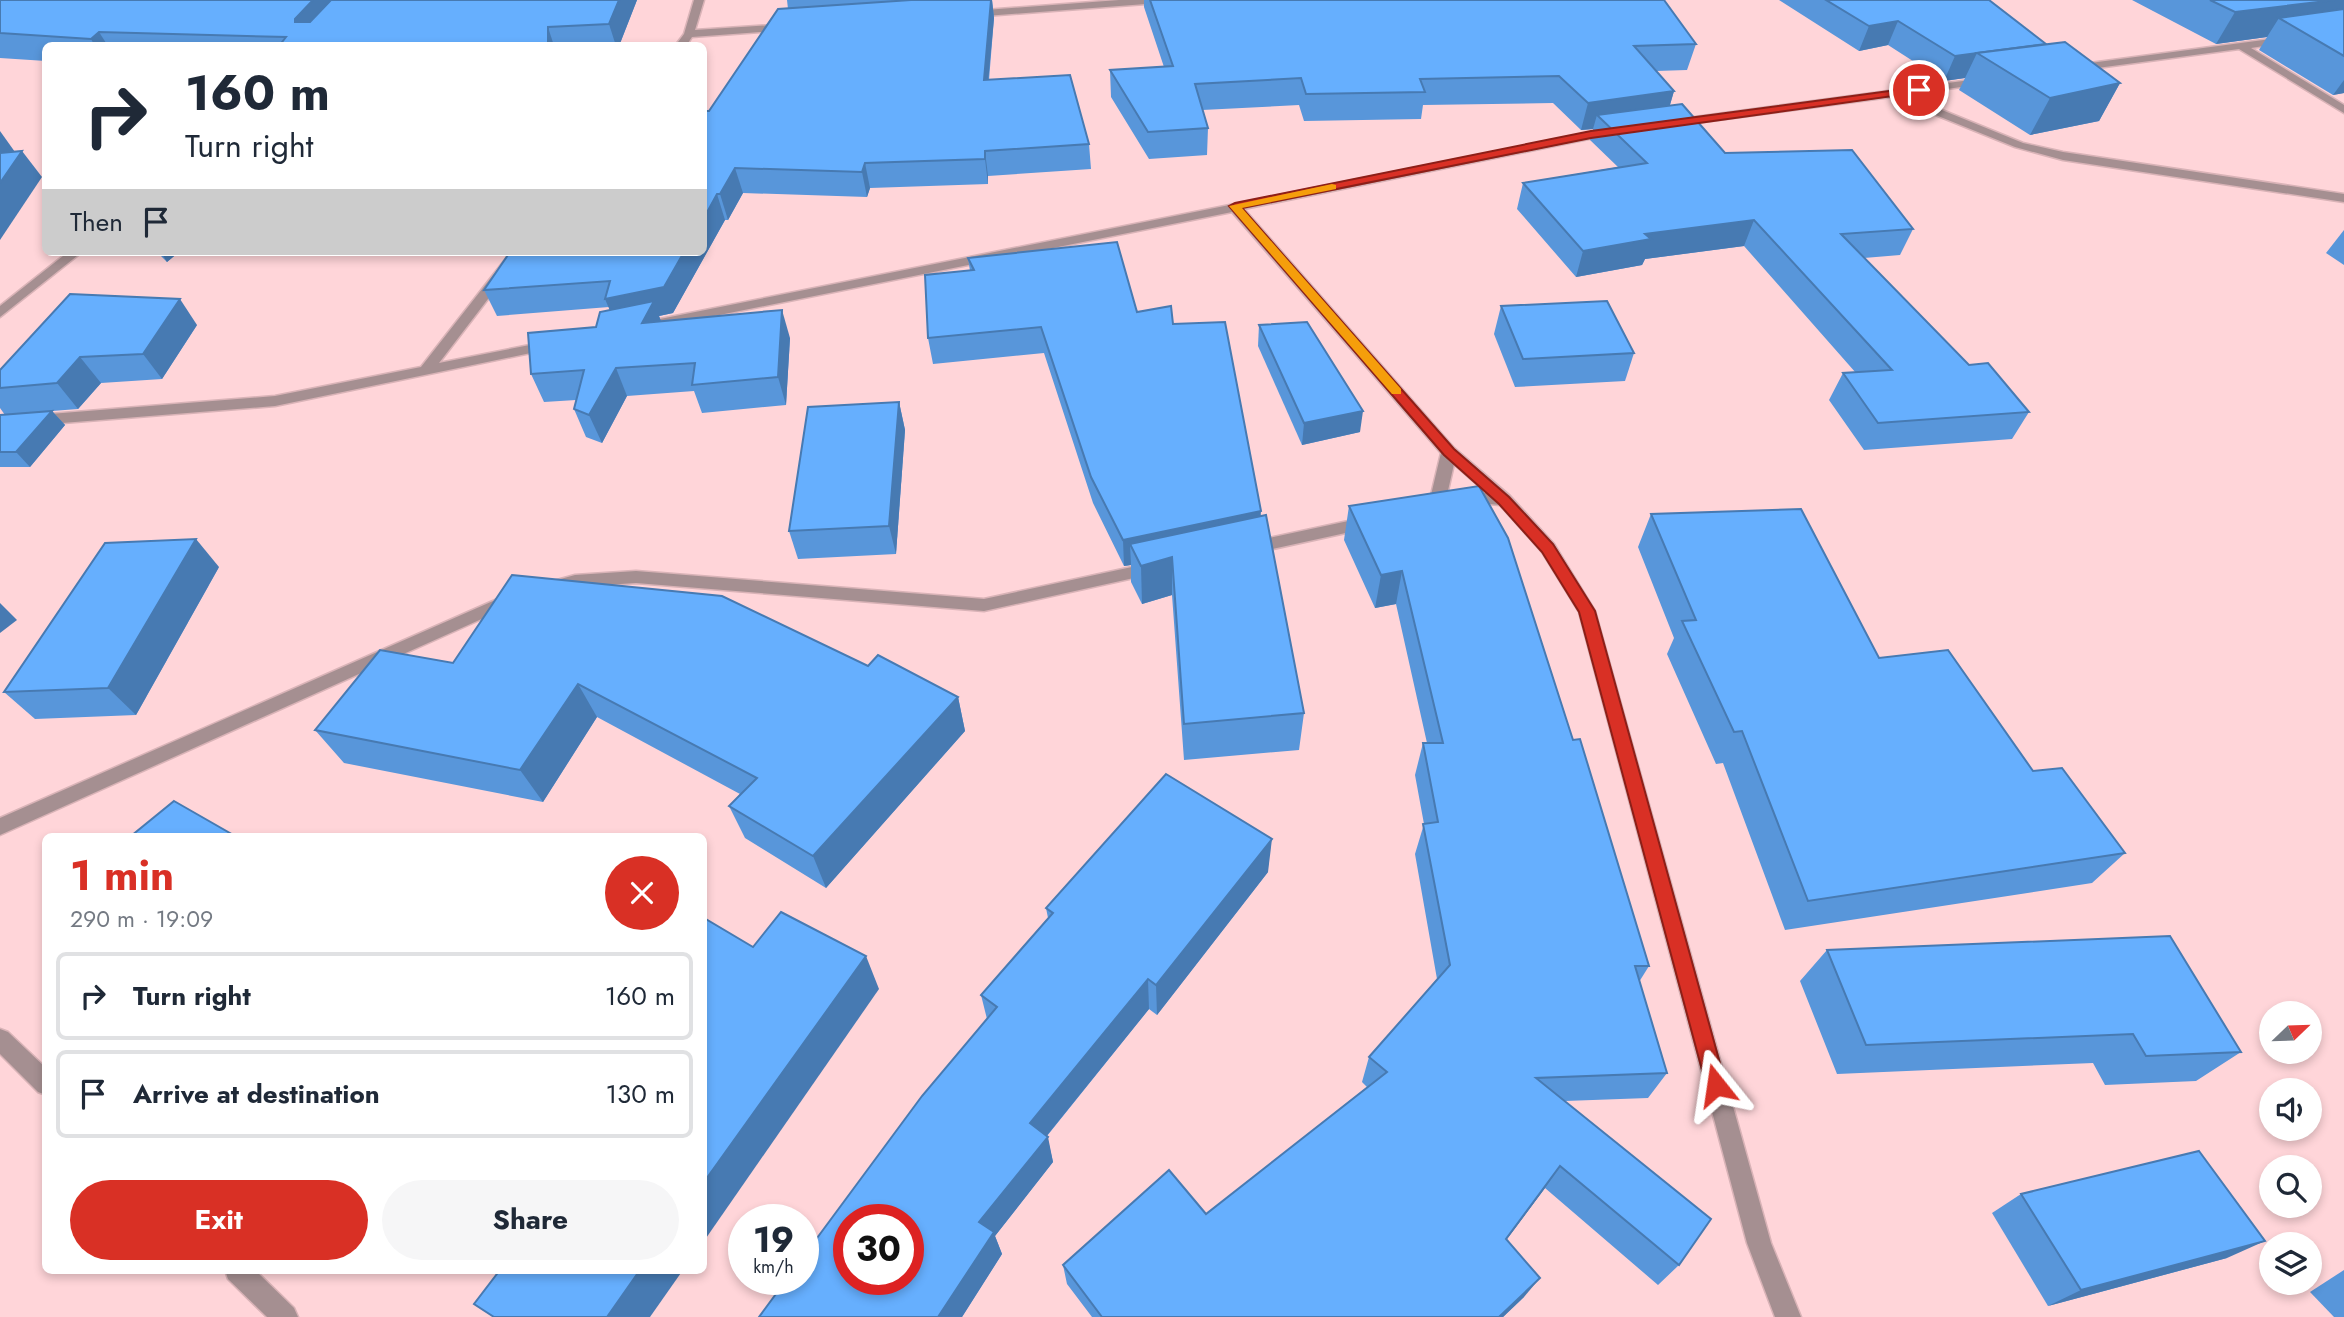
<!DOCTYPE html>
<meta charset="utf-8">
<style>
:root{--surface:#fff;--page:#f6f6f7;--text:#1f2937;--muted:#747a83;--line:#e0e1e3;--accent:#d93025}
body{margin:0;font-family:Jost,sans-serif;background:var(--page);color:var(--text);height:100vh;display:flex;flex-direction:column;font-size:26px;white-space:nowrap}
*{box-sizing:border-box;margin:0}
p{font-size:23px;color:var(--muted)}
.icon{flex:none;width:38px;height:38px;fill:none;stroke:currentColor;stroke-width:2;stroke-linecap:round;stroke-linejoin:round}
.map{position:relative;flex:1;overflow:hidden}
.panel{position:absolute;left:42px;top:833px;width:665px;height:441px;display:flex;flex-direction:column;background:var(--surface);border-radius:10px;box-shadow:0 4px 10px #0003}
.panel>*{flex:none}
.banner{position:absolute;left:42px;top:42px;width:665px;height:214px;border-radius:10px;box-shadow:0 4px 10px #0003;background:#fff;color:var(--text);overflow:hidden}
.needle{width:46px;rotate:67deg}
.buttons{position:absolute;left:2259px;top:1001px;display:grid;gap:14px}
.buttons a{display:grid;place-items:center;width:63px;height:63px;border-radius:50%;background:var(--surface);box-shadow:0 4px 10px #0003;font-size:35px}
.speed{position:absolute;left:728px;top:1204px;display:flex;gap:14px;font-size:35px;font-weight:700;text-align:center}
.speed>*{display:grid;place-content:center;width:91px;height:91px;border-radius:50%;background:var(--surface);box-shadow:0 4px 10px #0003;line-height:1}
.speed small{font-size:18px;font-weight:400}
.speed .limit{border:10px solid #d22;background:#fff;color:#111}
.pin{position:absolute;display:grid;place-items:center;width:60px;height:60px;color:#fff;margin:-30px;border:4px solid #fff;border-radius:50%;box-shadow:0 2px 7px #0007}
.me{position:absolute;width:77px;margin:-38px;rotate:345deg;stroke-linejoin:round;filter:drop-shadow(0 0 5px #0008)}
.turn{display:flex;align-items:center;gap:24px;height:147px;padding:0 28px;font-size:32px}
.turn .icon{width:91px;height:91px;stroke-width:2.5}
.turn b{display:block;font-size:49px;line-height:60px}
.then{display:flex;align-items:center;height:66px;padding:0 28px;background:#0003;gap:14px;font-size:26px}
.round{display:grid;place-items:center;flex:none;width:74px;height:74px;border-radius:37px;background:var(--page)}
.head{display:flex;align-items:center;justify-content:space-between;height:119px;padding:0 28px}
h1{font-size:42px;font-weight:700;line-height:52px;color:var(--accent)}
.cta{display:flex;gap:14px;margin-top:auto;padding:14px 28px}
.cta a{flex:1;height:80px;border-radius:42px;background:var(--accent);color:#fff;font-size:28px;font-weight:700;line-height:80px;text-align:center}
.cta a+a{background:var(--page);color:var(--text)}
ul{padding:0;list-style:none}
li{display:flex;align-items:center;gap:21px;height:88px;margin:0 14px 10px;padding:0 14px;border:4px solid var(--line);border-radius:10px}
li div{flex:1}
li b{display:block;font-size:26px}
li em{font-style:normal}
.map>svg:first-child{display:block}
</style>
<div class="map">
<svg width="2344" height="1317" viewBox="0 0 2344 1317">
<rect width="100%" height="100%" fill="#ffd5d9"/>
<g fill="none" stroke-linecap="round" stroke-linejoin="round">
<defs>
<g id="minor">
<path d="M694,0H704L695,30L787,24L792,27L787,30L692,37L686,46H675L684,34Z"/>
<path d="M1119,0H1164L1159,3L972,17L967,14L972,11Z"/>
<path d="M2286,37L2290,38V42L2251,48L2344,105V113L2239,49L2075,71L2070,68L2075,65Z"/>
<path d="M1985,78L1990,81L1989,83L1905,95L2023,143L2063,152L2344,194V202L2063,160L2015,147L1891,97L1673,126L1667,123L1673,120Z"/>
<path d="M1614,128L1620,131L1618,133L1244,209L1454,448L1510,496L1554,544L1595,611L1771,1243L1801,1317H1775L1747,1243L1579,612L1542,552L1500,505L1457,501L1455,497L1463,492L1487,493L1454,464L1447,495L1445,499H1433L1431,495L1441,453L1232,212L650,329L643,325L650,321Z"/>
<path d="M68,252H82L0,317V306Z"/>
<path d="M511,252H524L439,363L550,341L557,345L555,348L275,406L0,428V418L275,396L421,367Z"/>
<path d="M1367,517L1375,523L1373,527L1250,554L1242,548L1250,542Z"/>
<path d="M1155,562L1163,568L1161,572L984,611L636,583L575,587L552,593L544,587L546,583L575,575L636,571L984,599Z"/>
<path d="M511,593L519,599L517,603L0,835V818Z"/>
<path d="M0,1029L8,1032L46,1068V1095L38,1092L0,1054Z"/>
<path d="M225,1270H255L294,1308L298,1317H267L228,1279Z"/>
</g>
</defs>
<use href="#minor" stroke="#d9b3b7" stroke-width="3"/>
<use href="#minor" fill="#a58f91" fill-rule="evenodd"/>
</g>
<g fill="#5896da">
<path d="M0,0H637L619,46H46V61L0,58Z"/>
<path d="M787,0H992L994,18L989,80L1089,144L1091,169L988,176V184L870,188L867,197L743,193L728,220H725L673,313L659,316L661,321L790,338L786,405L702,413L694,391L627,396L602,443L586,437L574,409L576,400L544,402L531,374L596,327L610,310L609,307L497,316L484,290L704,252L709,111L788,9Z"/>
<path d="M1144,0H1664L1696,44L1687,70L1656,71L1674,91L1670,105L1725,153L1913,229L1900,255L1864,258L1969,365L2029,412L2012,439L1864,450L1829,400L1843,373H1856L1744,246L1645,259L1642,265L1576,277L1517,209L1523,183L1618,167L1590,140L1593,129L1581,130L1553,103L1423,105L1421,119L1304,121L1299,105L1202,110L1208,128L1207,155L1149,159L1111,97L1110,70L1164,67L1144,7Z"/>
<path d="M1779,0H1989L2046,44L2120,83L2099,121L2030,135L1959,90L1965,78L1944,81L1888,45L1859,51Z"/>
<path d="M2132,0H2344V93L2333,95L2259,50L2267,37L2216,44Z"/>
<path d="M2344,230V265L2326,253Z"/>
<path d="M157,252H179L167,262Z"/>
<path d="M968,258L1173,324L1261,516L1304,713L1299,750L1184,760L1172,595L1142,604L1131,582V565L1124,566L1093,503L1044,353L933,364L928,338L970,271Z"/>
<path d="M1501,306L1634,353L1625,381L1515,387L1494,334Z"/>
<path d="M197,325L162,379L101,383L78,409L52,411L65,425L30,467H0V415H5L0,408V370Z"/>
<path d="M1259,325L1360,432L1302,445L1258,346Z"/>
<path d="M899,402L905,430L896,554L798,559L789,531Z"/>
<path d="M1349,506L1573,740L1649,966L1639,982L1667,1073L1648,1098L1565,1101L1679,1265L1658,1285L1545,1188L1506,1240L1524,1297L1503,1317H1092L1067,1284L1063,1265L1206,1214L1367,1087L1362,1082L1369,1057L1437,979L1415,854L1424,824L1415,775L1423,743H1427L1396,604L1375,608L1344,540Z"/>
<path d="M1651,514L1879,658L2033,771L2125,853L2092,883L1785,930L1723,763L1716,764L1667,654L1674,638L1638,547Z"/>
<path d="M219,567L136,715L35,719L4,692Z"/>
<path d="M453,663L868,666L958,697L965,731L826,888L745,838L729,806L740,794L597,717L543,802L344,763L315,730Z"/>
<path d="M1268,872L1157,1015L1149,1009L1047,1136L1053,1162L995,1236L1002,1254L962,1317L987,1019L981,995L1048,918L1046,908Z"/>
<path d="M1827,950L2241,1052L2196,1081L2105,1085L2093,1063L1837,1074L1800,981Z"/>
<path d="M2021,1194L2227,1258L2048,1306L1992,1213Z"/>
<path d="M2344,1270V1317H2334L2310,1292Z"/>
</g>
<g fill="#477ab2">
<path d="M313,0H349L308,44L295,22V19Z"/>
<path d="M619,0H637L619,46H616L609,24Z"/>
<path d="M991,0H992L994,18L986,104L984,80Z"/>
<path d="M2335,0H2344V27L2279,18L2267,37L2216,44L2235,12Z"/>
<path d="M1898,21L1888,45L1859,51L1869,26Z"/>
<path d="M548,27L554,46H548Z"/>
<path d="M99,32L108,46H95L91,39Z"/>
<path d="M2046,44L1977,53L1965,78L1944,81L1955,56Z"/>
<path d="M2344,80V93L2333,95Z"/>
<path d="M2120,83L2099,121L2030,135L2050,98Z"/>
<path d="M1674,91L1666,118L1597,115L1593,129L1581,130L1588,103Z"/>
<path d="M0,131L15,152L0,164Z"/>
<path d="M22,151L42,177L0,240V183Z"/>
<path d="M985,151L988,176V184L985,159Z"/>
<path d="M865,163L870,188L867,197L862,172Z"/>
<path d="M735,168L743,193L728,220L720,194Z"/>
<path d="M717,194L725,220L673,313L659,316L664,329L616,325L605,299L684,252H704V218Z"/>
<path d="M1754,220L1744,246L1645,259L1642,265L1576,277L1583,251L1645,234Z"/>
<path d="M161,252H179L167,262Z"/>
<path d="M180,299L197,325L162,379L143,354Z"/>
<path d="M782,310L790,338L786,405L778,377Z"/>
<path d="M80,357L101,383L78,409L57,383Z"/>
<path d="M616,368L627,396L602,443L589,415Z"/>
<path d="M899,402L905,430L896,554L889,526Z"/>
<path d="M52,411L65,425L30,467L16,452Z"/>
<path d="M1363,411L1360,432L1302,445L1304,423Z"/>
<path d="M1261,511L1259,538L1130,544L1131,565L1124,566L1123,540Z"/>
<path d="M196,539L219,567L136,715L108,688Z"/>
<path d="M1172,557V595L1142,604L1141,566Z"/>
<path d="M1402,571L1396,604L1375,608L1381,575Z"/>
<path d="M0,603L17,620L0,633Z"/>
<path d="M578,684L597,717L543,802L520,770Z"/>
<path d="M958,697L965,731L826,888L813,856Z"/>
<path d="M1272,839L1268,872L1157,1015L1156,985Z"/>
<path d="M866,956L879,989L704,1241V1182Z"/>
<path d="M1148,979L1149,1009L1036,1149L1030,1123Z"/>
<path d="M1048,1137L1053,1162L995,1236L1002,1254L962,1317H938L979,1222Z"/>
<path d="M1560,1166L1545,1188L1492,1259L1506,1239Z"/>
<path d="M2265,1241L2227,1258L2048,1306L2081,1290Z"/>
<path d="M640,1270H683L650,1317H607Z"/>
<path d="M1540,1278L1524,1297L1503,1317H1499Z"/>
</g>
<g fill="#66affe" stroke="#477ab2" stroke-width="2" fill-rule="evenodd">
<path d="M0,0H313L295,19V22H310L331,0H619L609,24L548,27V46H279L286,37L99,32L91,39L0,33Z"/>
<path d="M911,0H991L984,80L1070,75L1089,144L985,151V159L865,163L862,172L735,168L720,194H717L704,218V111H709L778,9Z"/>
<path d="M1150,0H1664L1696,44L1634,46L1674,91L1588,103L1559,76L1420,79L1425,92L1306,94L1301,78L1195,84L1208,128L1148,132L1110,70L1173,66Z"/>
<path d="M1826,0H1989L2046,44L1955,56L1898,21L1869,26Z"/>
<path d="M2210,0H2335L2235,12Z"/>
<path d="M2344,9V56L2279,18Z"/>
<path d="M2065,42L2120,83L2050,98L1977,53Z"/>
<path d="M1682,104L1725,153L1852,150L1913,229L1841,234L1969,365L1988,363L2029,412L1878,423L1843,373L1892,370L1754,220L1645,234L1651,239L1583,251L1523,183L1647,163L1597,115Z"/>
<path d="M22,151L0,183V153Z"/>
<path d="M1117,242L1137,312L1171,306L1173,324L1225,322L1261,511L1123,540L1091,477L1041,327L928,338L925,275L974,270L968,258Z"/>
<path d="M510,252H684L664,287L605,299L610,281L484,290Z"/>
<path d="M70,294L180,299L143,354L80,357L57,383L0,388V370Z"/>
<path d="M654,301L642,323L782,310L778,377L692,385L695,363L616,368L589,415L574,409L584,370L531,374L528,333L596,327L600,312Z"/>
<path d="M1607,301L1634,353L1523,359L1501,306Z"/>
<path d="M1307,322L1363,411L1304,423L1259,325Z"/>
<path d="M899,402L889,526L789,531L808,407Z"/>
<path d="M52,411L16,452H0V415Z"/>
<path d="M1479,486L1508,538L1573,740L1580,739L1649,966H1635L1667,1073L1536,1078L1711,1219L1679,1265L1560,1166L1506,1239L1540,1278L1499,1317H1102L1063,1265L1169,1170L1206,1214L1387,1072L1369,1057L1450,965L1423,824L1438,822L1423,743H1443L1402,571L1381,575L1349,506Z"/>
<path d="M1801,509L1879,658L1948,650L2033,771L2062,768L2125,853L1808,901L1742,731L1734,732L1682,621L1696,620L1651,514Z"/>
<path d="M1266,515L1304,713L1184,724L1172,557L1141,566L1130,544Z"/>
<path d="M196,539L108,688L4,692L105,543Z"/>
<path d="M512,575L722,596L868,666L878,655L958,697L813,856L729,806L757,778L578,684L520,770L315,730L380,650L453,663Z"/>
<path d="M1166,774L1272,839L1156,985L1148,979L1030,1123L1048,1137L979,1222L994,1232L938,1317H759L787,1279H803V1257L922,1096L997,1007L981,995L1053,913L1046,908ZM849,1220H908V1279H849Z"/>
<path d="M174,801L235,836H131Z"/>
<path d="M781,912L866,956L704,1182V918L753,947Z"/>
<path d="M2170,936L2241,1052L2146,1056L2133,1034L1866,1045L1827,950Z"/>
<path d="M2199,1151L2265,1241L2081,1290L2021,1194Z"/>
<path d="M500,1270H640L607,1317H494L474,1304Z"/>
</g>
<path fill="#d93025" stroke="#8d1f18" stroke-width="2" d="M1919,87H1922V92L1591,138L1242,208L1454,449L1509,497L1553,544L1595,611L1726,1085L1723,1092L1716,1095L1709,1092L1706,1085L1579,612L1542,552L1499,504L1444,455L1229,206L1235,203L1591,131Z"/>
<path fill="#f59e0b" d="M1332,184L1336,185V189L1242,208L1401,389V394H1392L1229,206Z"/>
</svg>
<div class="buttons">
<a><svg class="needle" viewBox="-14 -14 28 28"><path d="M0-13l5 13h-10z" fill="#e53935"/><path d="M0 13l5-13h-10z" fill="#747a83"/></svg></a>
<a><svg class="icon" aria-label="sound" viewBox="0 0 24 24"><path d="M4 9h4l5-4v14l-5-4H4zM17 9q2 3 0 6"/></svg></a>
<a><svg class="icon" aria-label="search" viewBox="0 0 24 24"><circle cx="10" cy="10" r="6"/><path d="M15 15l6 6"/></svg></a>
<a><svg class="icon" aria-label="layers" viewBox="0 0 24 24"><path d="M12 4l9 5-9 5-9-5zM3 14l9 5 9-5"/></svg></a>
</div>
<div class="speed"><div>19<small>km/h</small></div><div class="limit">30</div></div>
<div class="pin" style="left:1919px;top:90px;background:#d93025"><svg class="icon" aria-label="arrive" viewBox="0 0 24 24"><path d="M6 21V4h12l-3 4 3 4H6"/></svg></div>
<svg class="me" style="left:1716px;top:1085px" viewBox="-20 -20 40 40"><path d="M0-17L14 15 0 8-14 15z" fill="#d93025" stroke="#fff" stroke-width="4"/></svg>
<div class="banner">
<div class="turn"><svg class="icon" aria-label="right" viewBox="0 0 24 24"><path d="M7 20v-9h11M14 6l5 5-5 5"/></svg><div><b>160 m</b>Turn right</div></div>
<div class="then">Then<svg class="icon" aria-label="arrive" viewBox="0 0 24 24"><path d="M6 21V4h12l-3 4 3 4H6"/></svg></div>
</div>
<section class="panel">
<div class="head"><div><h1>1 min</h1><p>290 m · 19:09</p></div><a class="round" style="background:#d93025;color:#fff"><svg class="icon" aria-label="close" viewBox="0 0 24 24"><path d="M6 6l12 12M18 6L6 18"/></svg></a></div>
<ul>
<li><svg class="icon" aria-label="right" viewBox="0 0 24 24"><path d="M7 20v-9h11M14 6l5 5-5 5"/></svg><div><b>Turn right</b></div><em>160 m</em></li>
<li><svg class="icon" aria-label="arrive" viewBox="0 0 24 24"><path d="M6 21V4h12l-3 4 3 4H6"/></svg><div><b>Arrive at destination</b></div><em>130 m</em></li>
</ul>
<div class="cta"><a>Exit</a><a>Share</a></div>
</section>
</div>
